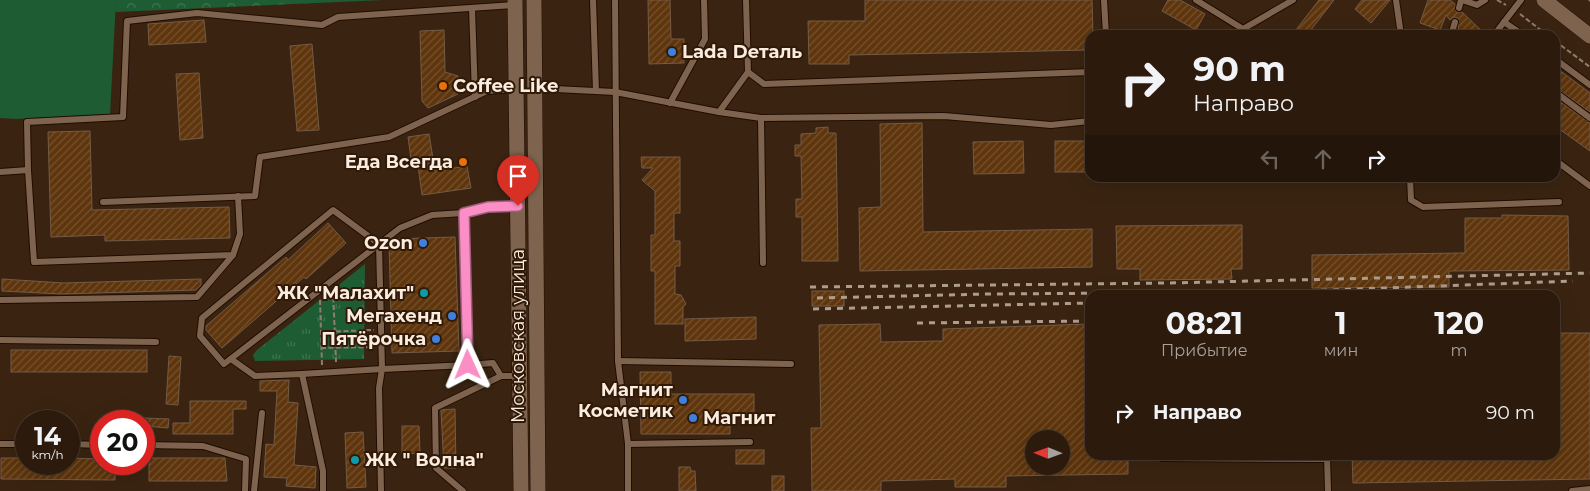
<!DOCTYPE html>
<html lang="ru">
<meta charset="utf-8">
<style>
:root{--surface:#2c1b0d;--page:#38281b;--text:#f1f3f6;--muted:#a6a19d;--line:#48392e}
body{margin:0;font-family:Montserrat,sans-serif;background:var(--page);color:var(--text);height:100vh;display:flex;flex-direction:column;font-size:19px;white-space:nowrap}
*{box-sizing:border-box;margin:0}
p{font-size:16px;color:var(--muted)}
.icon{flex:none;width:28px;height:28px;fill:none;stroke:currentColor;stroke-width:2;stroke-linecap:round;stroke-linejoin:round}
.map{position:relative;flex:1;overflow:hidden}
.panel{position:absolute;left:1085px;top:290px;width:475px;height:170px;display:flex;flex-direction:column;background:var(--surface);border-radius:15px;box-shadow:0 5px 20px #0002,0 0 0 1px var(--line)}
.panel>*{flex:none}
.top-card{position:absolute;left:1085px;top:30px;width:475px;height:152px;border-radius:15px;box-shadow:0 5px 20px #0002,0 0 0 1px var(--line);background:#2c1b0d;color:var(--text);overflow:hidden}
.needle{width:32px;rotate:271deg}
.tools{position:absolute;left:1025px;top:430px;display:grid;gap:10px}
.tools a{display:grid;place-items:center;width:45px;height:45px;border-radius:50%;background:var(--surface);box-shadow:0 5px 20px #0002,0 0 0 1px var(--line);font-size:25px}
.speed{position:absolute;left:15px;top:410px;display:flex;gap:10px;font-size:25px;font-weight:700;text-align:center}
.speed>*{display:grid;place-content:center;width:65px;height:65px;border-radius:50%;background:var(--surface);box-shadow:0 5px 20px #0002,0 0 0 1px var(--line);line-height:1}
.speed small{font-size:12px;font-weight:400}
.speed .limit{border:8px solid #d22;background:#fff;color:#111}
.pin{position:absolute;display:grid;place-items:center;width:42px;height:42px;color:#fff;margin:-51px -21px;border-radius:50% 50% 50% 0;rotate:-45deg;box-shadow:0 0 5px #0007}
.pin .icon{rotate:45deg}
.me{position:absolute;width:55px;margin:-28px;rotate:359deg;stroke-linejoin:round;filter:drop-shadow(0 0 4px #0008)}
.turn{display:flex;align-items:center;gap:18px;height:105px;padding:0 25px;font-size:22px}
.turn .icon{width:65px;height:65px;stroke-width:2.5}
.turn b{display:block;font-size:35px;line-height:42px}
.lanes{display:flex;align-items:center;height:48px;padding:0 25px;background:#0003;justify-content:center;gap:25px;direction:ltr}
.lanes .off{opacity:.35}
.eta{display:flex;justify-content:space-evenly;align-items:center;height:85px;text-align:center}
.eta b{font-size:30px;font-weight:700;line-height:35px}
ul{padding:0;list-style:none}
li{display:flex;align-items:center;gap:15px;height:75px;padding:0 25px}
li div{flex:1}
li b{display:block;font-size:19px}
li em{font-style:normal}
.map>svg:first-child{display:block}
</style>
<div class="map">
<svg width="1590" height="491" viewBox="0 0 1590 491">
<defs>
<pattern id="forest-crowns" width="20" height="18" patternUnits="userSpaceOnUse" patternTransform="scale(1.25)"><rect width="20" height="18" fill="#1e5d34"/><path d="M2 6a3 3 0 1 1 6 0M12 15a3 3 0 1 1 6 0" fill="none" stroke="#407451"/></pattern>
<pattern id="park-tufts" width="24" height="20" patternUnits="userSpaceOnUse" patternTransform="scale(1.25)"><rect width="24" height="20" fill="#1e5d34"/><path d="M3 7l-1-3M5 7V3M7 7l1-3M15 17l-1-3M17 17v-4M19 17l1-3" fill="none" stroke="#407451"/></pattern>
<pattern id="building-hatch" width="6" height="6" patternUnits="userSpaceOnUse" patternTransform="scale(1.25)"><rect width="6" height="6" fill="#5e350c"/><path d="M-1 1l2-2M0 6l6-6M5 7l2-2" fill="none" stroke="#76522f"/></pattern>
</defs>
<rect width="100%" height="100%" fill="#3a2411"/>
<path fill="#1e5d34" d="M0,0H116L110,114L17,119L0,118Z"/>
<path fill="url(#forest-crowns)" d="M116,0H383L115,12Z"/>
<path fill="url(#park-tufts)" d="M365,264L364,359L255,361L253,355L257,350Z"/>
<g fill="url(#building-hatch)" stroke="#745b46" fill-rule="evenodd">
<path d="M648,0H670L671,39H684V63L649,64Z"/>
<path d="M865,0H1092L1093,35H1090V50L849,55V64H809L808,21H865Z"/>
<path d="M1168,0H1180L1205,14L1196,30L1162,11Z"/>
<path d="M1319,0H1334L1307,35H1292Z"/>
<path d="M1362,0H1390L1371,23L1355,9Z"/>
<path d="M1428,0H1450L1455,4L1456,12H1462L1486,35H1464L1458,28V18L1454,17L1450,20L1446,15L1440,30L1420,23Z"/>
<path d="M204,20L206,42L149,45L148,24Z"/>
<path d="M444,30L445,72L458,76V94L428,108L422,101L420,31Z"/>
<path d="M312,44L319,130L297,131L290,46Z"/>
<path d="M1555,67L1590,93V112L1555,87Z"/>
<path d="M199,73L203,138L180,140L176,74Z"/>
<path d="M1555,98L1590,123V151L1555,126Z"/>
<path d="M922,123L923,232L1092,229V267L860,271L859,208L881,207L880,124Z"/>
<path d="M828,127V133H836L838,261H802V217H796V199H802L801,156H795V145H801V134L816,133V128Z"/>
<path d="M90,131L92,210L229,207L230,238L105,241V235L51,237L48,132Z"/>
<path d="M429,134L435,171L467,166L471,188L422,195L417,158L411,159L408,137Z"/>
<path d="M1023,141L1024,173L974,174L973,142Z"/>
<rect x="1055" y="141" width="35" height="31"/>
<path d="M641,157H680V213H674V241H680V266H675V294L681,295L686,304L683,307V324H655V271H651V235H655V191L642,180L653,168H642Z"/>
<path d="M1502,215L1568,216L1569,270L1449,271V287L1312,288V255L1465,253V218H1502Z"/>
<path d="M328,223L346,243L306,279L304,277L222,348L206,330V326L286,257L288,260Z"/>
<path d="M1242,225V269H1231L1232,279L1140,280V269H1117L1116,226Z"/>
<path d="M455,237L459,351L392,353L389,243L394,239Z"/>
<path d="M2,279L63,283L201,279V285L196,290L62,294L2,291Z"/>
<rect x="812" y="291" width="32" height="15"/>
<path d="M756,317V339L685,341V319Z"/>
<path d="M880,324L881,342L943,341V329L1090,324V455H1128V474L1006,476V487H955V479L881,481V491H812L811,428H821L819,325ZM1034,439H1061V466H1034Z"/>
<path d="M1555,333H1590V479L1353,483L1352,455H1555Z"/>
<rect x="11" y="350" width="136" height="22"/>
<path d="M169,356L181,357L178,405L166,404Z"/>
<path d="M640,372H671V394H754V417H730V434H641Z"/>
<path d="M289,380L288,402L298,403L294,465L316,467L315,488L286,486L287,478L264,477L266,444L274,445L277,391H260V381Z"/>
<path d="M190,401H246V409H233V434H173V423H190Z"/>
<path d="M455,409L456,468H444L441,410Z"/>
<path d="M144,418L169,419L168,428L144,426Z"/>
<path d="M402,426H419L420,453L402,454Z"/>
<path d="M363,432L366,487L347,488L345,433Z"/>
<rect x="736" y="450" width="28" height="14"/>
<path d="M1,458H26V464H69V458L101,459V464H115V480L1,479Z"/>
<path d="M149,458H225L227,481H149Z"/>
<path d="M679,467H690L691,471H695L696,491H679Z"/>
<rect x="772" y="476" width="12" height="15"/>
</g>
<g fill="none" stroke-linecap="round" stroke-linejoin="round">
<defs>
<g id="lane">
<path d="M593,0L596,91"/>
<path d="M615,0L618,361L628,444"/>
<path d="M1104,0L1106,35"/>
<path d="M1196,0L1243,29L1293,0"/>
<path d="M1396,0L1401,35"/>
<path d="M1462,0L1477,5L1485,0"/>
<path d="M472,8L475,97"/>
<path d="M1459,8L1461,0"/>
<path d="M1504,22L1523,35"/>
<path d="M1451,35L1455,22"/>
<path d="M1494,35L1521,0"/>
<path d="M1555,59L1590,85"/>
<path d="M748,72L764,84L1090,72"/>
<path d="M535,88L615,92L719,112L761,118L944,116L1051,125L1090,121"/>
<path d="M1555,92L1590,118"/>
<path d="M670,103L705,39L704,0"/>
<path d="M719,112L748,72L746,0"/>
<path d="M761,118L763,263"/>
<path d="M1555,160L1590,186"/>
<path d="M28,170L27,122L123,117L127,21L197,13L322,25L338,17L514,5"/>
<path d="M0,172L28,170L34,262L233,255L240,234L238,196"/>
<path d="M1410,178L1411,200L1423,207L1559,202"/>
<path d="M103,202L255,196L260,157L389,137L487,91L516,89"/>
<path d="M464,213L488,207L516,206"/>
<path d="M0,300L197,297L233,255"/>
<path d="M0,340L156,342"/>
<path d="M231,359L255,376L302,374L323,471V491"/>
<path d="M618,361L791,364"/>
<path d="M468,365L493,363L501,376"/>
<path d="M302,374L382,369L379,244L333,210L202,318L200,336L224,364L400,228L432,215L464,213L468,365L382,369L379,388L381,491"/>
<path d="M0,444H26"/>
<path d="M69,444L101,445"/>
<path d="M144,445L203,446L246,459L245,491"/>
<path d="M1327,455L1328,491"/>
<path d="M1162,458L1327,459"/>
<path d="M254,491L262,413"/>
<path d="M463,491L436,468L435,408L501,376H518"/>
<path d="M628,491V444L750,442"/>
<path d="M1572,491L1590,489"/>
</g>
<g id="secondary">
<path d="M515,0L521,491"/>
<path d="M534,0L538,491"/>
<path d="M1544,0L1590,36"/>
</g>
</defs>
<use href="#lane" stroke="#210c00" stroke-width="8"/>
<use href="#secondary" stroke="#210c00" stroke-width="16"/>
<g stroke="#8f7c6d" stroke-width="2" stroke-dasharray="5 2.5" stroke-linecap="butt">
<path d="M1497,0L1506,5"/>
<path d="M1589,0L1590,1"/>
<path d="M1520,14L1547,35"/>
<path d="M1555,41L1590,67"/>
<path d="M333,290L336,362"/>
<path d="M320,300L322,365"/>
<path d="M321,332L374,330"/>
<path d="M321,348L374,347"/>
</g>
<use href="#lane" stroke="#7e644f" stroke-width="6"/>
<use href="#secondary" stroke="#7e644f" stroke-width="15"/>
<g stroke="#ae9c8d" stroke-width="3" stroke-dasharray="6 6" stroke-linecap="butt">
<path d="M810,287L1168,283L1590,273"/>
<path d="M1428,295L1451,292"/>
<path d="M817,298L988,294L1276,292L1573,281"/>
<path d="M813,309L1090,303"/>
<path d="M917,323L1090,321"/>
</g>
</g>
<g fill="none" stroke-linecap="round" stroke-linejoin="round">
<defs>
<path id="route" d="M468,365L464,213L488,207L518,206"/>
</defs>
<use href="#route" stroke="#a35d80" stroke-width="12"/>
<use href="#route" stroke="#fb8fc5" stroke-width="9"/>
</g>
<g fill="#3f7fe0" stroke="#301a07" stroke-width="2">
<circle cx="672" cy="52" r="5"/>
<circle cx="423" cy="243" r="5"/>
<circle cx="452" cy="316" r="5"/>
<circle cx="436" cy="339" r="5"/>
<circle cx="683" cy="400" r="5"/>
<circle cx="693" cy="418" r="5"/>
</g>
<g fill="#e8710a" stroke="#301a07" stroke-width="2">
<circle cx="443" cy="86" r="5"/>
<circle cx="463" cy="162" r="5"/>
</g>
<g fill="#0f9aa8" stroke="#301a07" stroke-width="2">
<circle cx="424" cy="293" r="5"/>
<circle cx="355" cy="460" r="5"/>
</g>
<g text-anchor="middle" stroke-width="4" stroke-linejoin="round" paint-order="stroke">
<g font-size="18" font-weight="bold" fill="#fbece0" stroke="#301a07" text-anchor="end">
<text x="682" y="58" text-anchor="start">Lada Dеталь</text>
<text x="453" y="92" text-anchor="start">Coffee Like</text>
<text x="453" y="168">Еда Всегда</text>
<text x="413" y="249">Ozon</text>
<text x="414" y="299">ЖК "Малахит"</text>
<text x="442" y="322">Мегахенд</text>
<text x="426" y="345">Пятёрочка</text>
<text x="673" y="396">Магнит<tspan x="673" dy="21">Косметик</tspan></text>
<text x="703" y="424" text-anchor="start">Магнит</text>
<text x="365" y="466" text-anchor="start">ЖК " Волна"</text>
</g>
<g font-size="18" fill="#fbece0" stroke="#301a07">
<text transform="translate(518 336) rotate(-90)" y="6">Московская улица</text>
</g>
</g>
</svg>
<div class="tools">
<a><svg class="needle" viewBox="-14 -14 28 28"><path d="M0-13l5 13h-10z" fill="#e53935"/><path d="M0 13l5-13h-10z" fill="#a6a19d"/></svg></a>
</div>
<div class="speed"><div>14<small>km/h</small></div><div class="limit">20</div></div>
<div class="pin" style="left:518px;top:206px;background:#d93025"><svg class="icon" aria-label="arrive" viewBox="0 0 24 24"><path d="M6 21V4h12l-3 4 3 4H6"/></svg></div>
<svg class="me" style="left:468px;top:365px" viewBox="-20 -20 40 40"><path d="M0-17L14 15 0 8-14 15z" fill="#fb8fc5" stroke="#fff" stroke-width="4"/></svg>
<div class="top-card">
<div class="turn"><svg class="icon" aria-label="right" viewBox="0 0 24 24"><path d="M7 20v-9h11M14 6l5 5-5 5"/></svg><div><b>90 m</b>Направо</div></div>
<div class="lanes"><svg class="icon off" aria-label="left" viewBox="0 0 24 24"><path d="M17 20v-9H6M10 6l-5 5 5 5"/></svg><svg class="icon off" aria-label="ahead" viewBox="0 0 24 24"><path d="M12 20V5M6 11l6-6 6 6"/></svg><svg class="icon" aria-label="right" viewBox="0 0 24 24"><path d="M7 20v-9h11M14 6l5 5-5 5"/></svg></div>
</div>
<section class="panel">
<div class="eta">
<div><b>08:21</b><p>Прибытие</p></div>
<div><b>1</b><p>мин</p></div>
<div><b>120</b><p>m</p></div>
</div>
<ul>
<li><svg class="icon" aria-label="right" viewBox="0 0 24 24"><path d="M7 20v-9h11M14 6l5 5-5 5"/></svg><div><b>Направо</b></div><em>90 m</em></li>
</ul>
</section>
</div>
